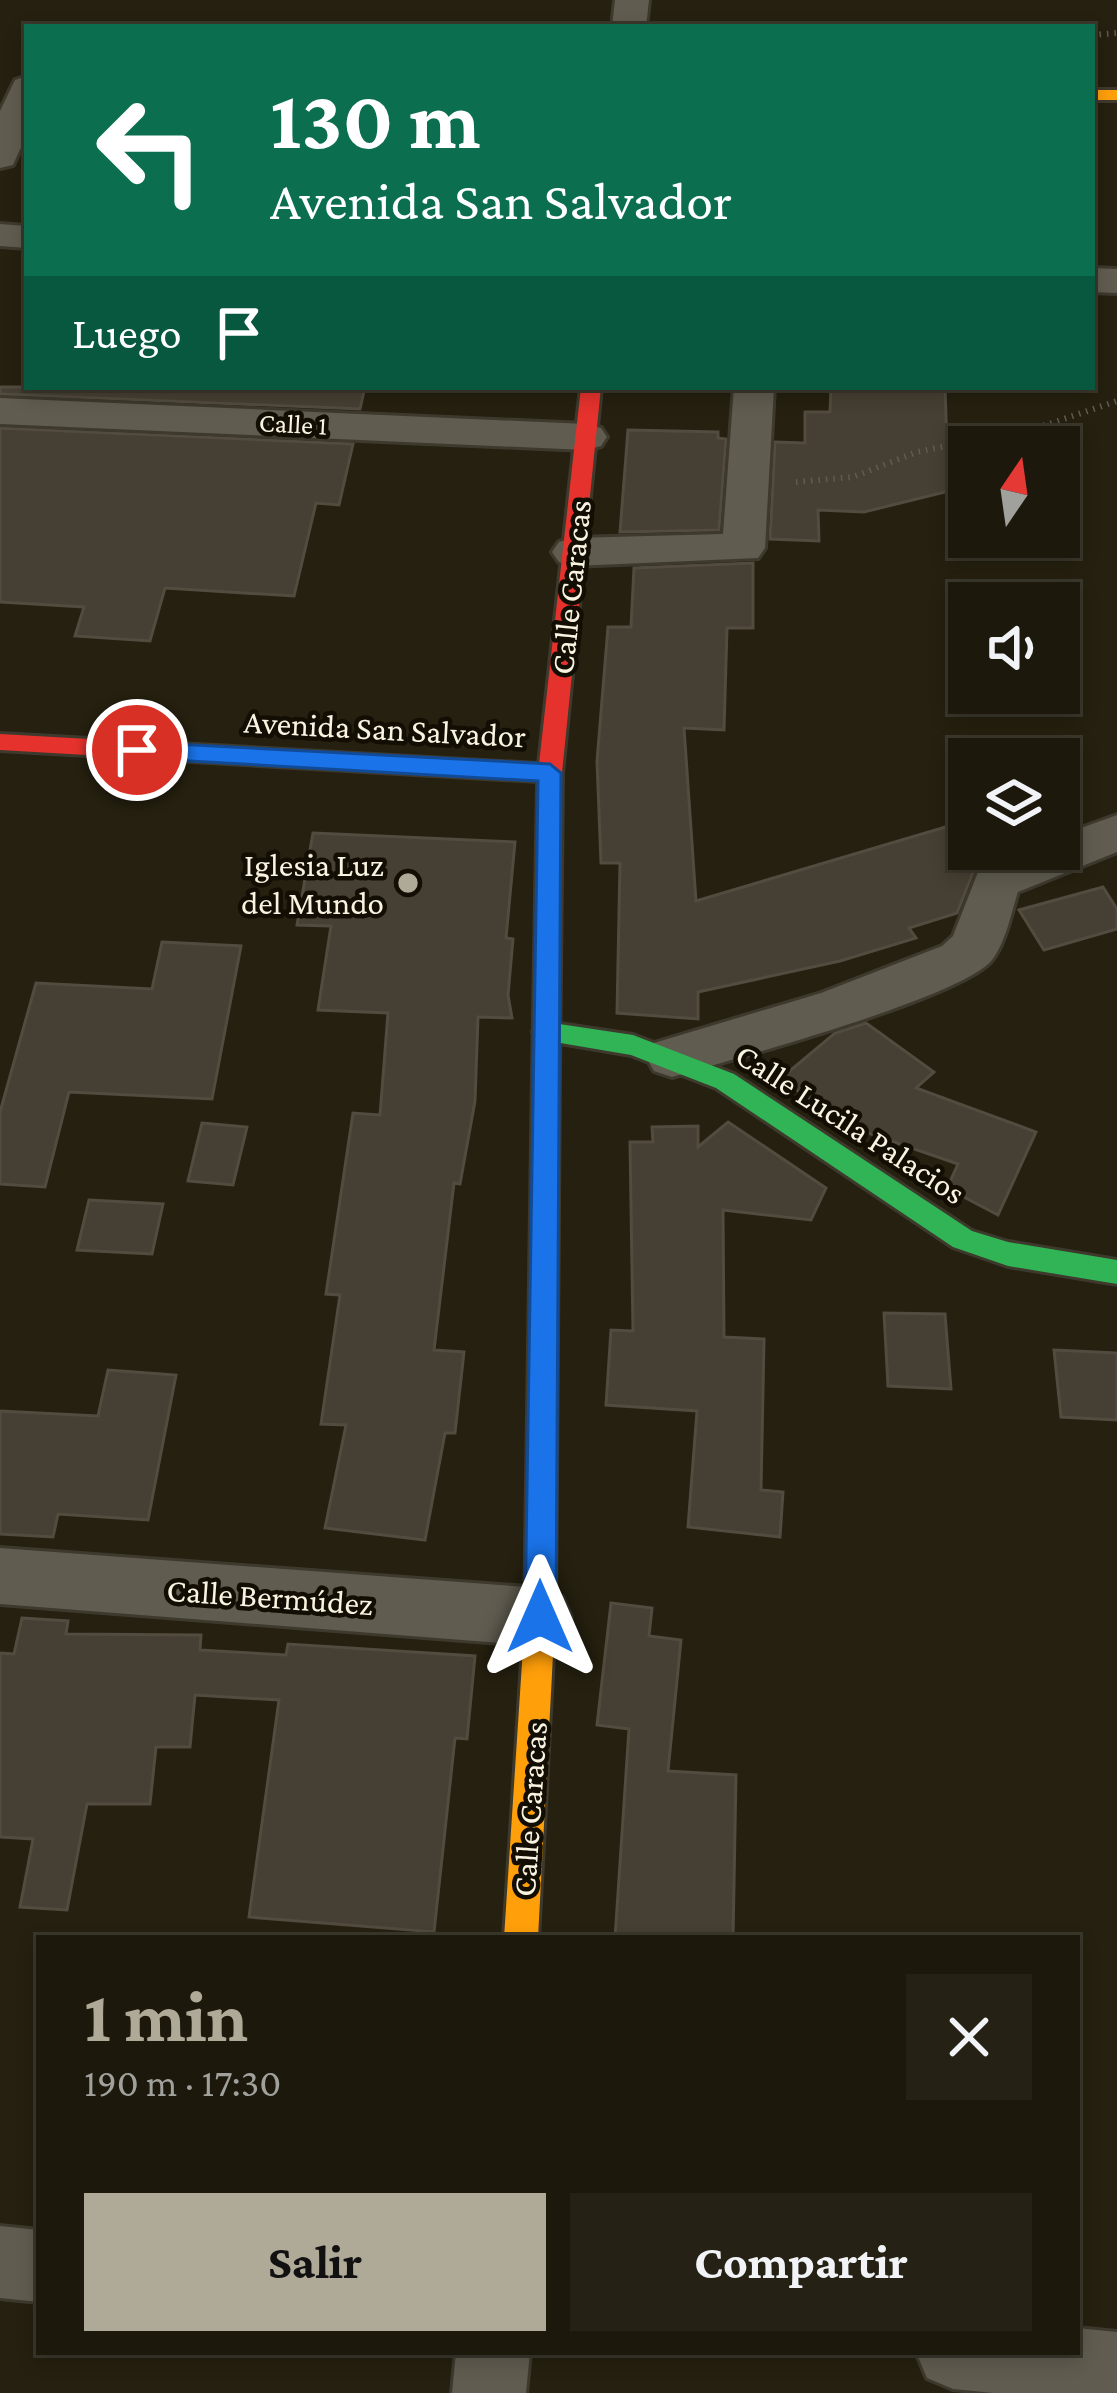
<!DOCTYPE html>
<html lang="es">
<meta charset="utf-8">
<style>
:root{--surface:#1c180b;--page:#252114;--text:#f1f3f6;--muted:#a0a09d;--line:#3a372c;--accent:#afa998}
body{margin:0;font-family:"Crimson Pro",serif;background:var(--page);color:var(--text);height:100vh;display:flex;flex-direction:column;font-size:45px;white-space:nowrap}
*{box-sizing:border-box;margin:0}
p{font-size:39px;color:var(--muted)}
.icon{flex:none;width:66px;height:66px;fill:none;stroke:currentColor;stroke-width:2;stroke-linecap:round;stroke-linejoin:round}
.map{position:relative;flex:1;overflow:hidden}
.sheet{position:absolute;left:36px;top:1935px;width:1044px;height:420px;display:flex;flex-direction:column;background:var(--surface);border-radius:0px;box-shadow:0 6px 18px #0003,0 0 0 3px var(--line)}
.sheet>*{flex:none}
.hud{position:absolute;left:24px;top:24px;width:1071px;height:366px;border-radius:0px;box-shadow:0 6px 18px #0003,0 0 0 3px var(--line);background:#0b6e4f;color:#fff;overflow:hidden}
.needle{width:78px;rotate:13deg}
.fabs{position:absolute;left:948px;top:426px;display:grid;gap:24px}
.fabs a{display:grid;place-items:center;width:132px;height:132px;border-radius:0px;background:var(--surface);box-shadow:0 6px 18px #0003,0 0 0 3px var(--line);font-size:60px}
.pin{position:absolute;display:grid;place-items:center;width:102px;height:102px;color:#fff;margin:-51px;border:6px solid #fff;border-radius:50%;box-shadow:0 3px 12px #0007}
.me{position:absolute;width:132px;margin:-66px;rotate:0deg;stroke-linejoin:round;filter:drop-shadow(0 0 9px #0008)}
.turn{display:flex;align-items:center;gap:42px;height:252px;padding:0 48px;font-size:54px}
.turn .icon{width:156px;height:156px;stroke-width:2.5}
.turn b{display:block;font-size:84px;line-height:102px}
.then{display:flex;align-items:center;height:114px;padding:0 48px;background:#0003;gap:24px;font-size:45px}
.round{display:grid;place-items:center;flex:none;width:126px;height:126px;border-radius:0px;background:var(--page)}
.overview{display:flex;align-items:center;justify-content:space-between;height:204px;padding:0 48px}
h1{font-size:72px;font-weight:700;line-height:90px;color:var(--accent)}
.primary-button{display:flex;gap:24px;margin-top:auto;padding:24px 48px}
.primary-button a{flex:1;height:138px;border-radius:0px;background:var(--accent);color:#111;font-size:48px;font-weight:700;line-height:138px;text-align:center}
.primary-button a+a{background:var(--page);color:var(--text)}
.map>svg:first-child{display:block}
</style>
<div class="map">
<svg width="1117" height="2393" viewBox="0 0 1117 2393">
<rect width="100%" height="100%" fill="#25200f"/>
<g fill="#463f33" stroke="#524b3f" stroke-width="3">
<path d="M0,387H365L360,409L0,394Z"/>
<path d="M831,387H945L947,447L969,476V486L864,512L818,510L819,541L770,539L775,442L805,443V412H830Z"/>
<path d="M0,428L353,444L339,505L316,503L294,596L165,588L150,641L75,636L84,607L0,602Z"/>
<path d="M628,430L718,432V438L726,439L719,530L620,532Z"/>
<path d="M753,563V628H727L724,730L684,728L696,901L969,820V849H998L1000,855L976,865L957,913L909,928L916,938L840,961L698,992V1019L617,1013L620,863H601L597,761L608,627H631L634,568Z"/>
<path d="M313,833L515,842L506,938L513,939L508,995L512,1018L478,1017L475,1101L460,1184L454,1183L434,1350L464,1352L455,1433H445L425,1540L325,1528L346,1425L321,1424L340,1295L326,1294L353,1113L380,1115L388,1013L318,1010L331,926L297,925Z"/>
<path d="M1103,887L1117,909V929L1044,950L1019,910Z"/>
<path d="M162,942L241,946L212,1099L69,1092L45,1187L0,1184V1112L36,983L152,989Z"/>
<path d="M866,1023L934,1072L916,1088L1036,1132L998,1215L947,1188L958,1164L856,1129L780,1079L835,1033Z"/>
<path d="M728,1122L826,1188L811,1220L723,1210L724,1337L764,1339L761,1490L783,1492L780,1537L688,1527L697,1411L606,1405L611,1330L633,1331L630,1142H653L652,1127L698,1126V1147Z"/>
<path d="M202,1123L247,1127L233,1185L188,1181Z"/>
<path d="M89,1200L163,1204L152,1254L77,1250Z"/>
<path d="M884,1313L945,1314L951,1389L888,1386Z"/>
<path d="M1054,1350L1117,1353V1420L1061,1417Z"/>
<path d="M108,1370L176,1375L148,1520L58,1514L53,1537L0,1534V1411L98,1416Z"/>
<path d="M611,1603L652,1608L649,1636L681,1640L668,1771L736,1775L733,1938H615L629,1729L597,1725Z"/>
<path d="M22,1618L68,1621L66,1634L201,1635L200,1650L286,1655L288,1644L475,1656L467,1739L455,1738L434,1932L249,1917L279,1700L195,1695L190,1747H156L150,1804H87L67,1910L20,1907L33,1839L0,1837V1653L14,1654Z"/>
</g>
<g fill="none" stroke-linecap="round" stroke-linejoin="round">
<defs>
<g id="street">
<path d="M615,0H649L646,27H612Z"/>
<path d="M27,76V134L13,165L0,168V111L15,80Z"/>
<path d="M0,224L27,226V248L0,246Z"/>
<path d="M1092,268L1117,269V293L1092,292Z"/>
<path d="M734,387H774L765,548L758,558L574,566L559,562L552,552L559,542L574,538L723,534Z"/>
<path d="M0,398L586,424L601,428L607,437L601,446L586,450L0,424Z"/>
<path d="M1117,815V852L1018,892C1011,913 1006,942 992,960C961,998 730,1060 672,1077L654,1071L646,1057L654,1043L821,993L942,946L953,936L980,867L1027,849H1059V836Z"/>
<path d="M0,1548L540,1588L562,1597L571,1617L562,1637L540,1646L0,1604Z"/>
<path d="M0,2226L39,2230V2302L0,2298Z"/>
<path d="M1077,2328L1117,2332V2393H994L953,2389L927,2378L916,2352H1077Z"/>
<path d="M456,2352H530L526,2393H452Z"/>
</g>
<path id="fast" d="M546,1022L633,1035L734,1074L972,1231L1008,1242L1117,1260V1284L1008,1266L953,1247L716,1088L631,1055L537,1039L533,1032Z"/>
<g id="slow">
<rect x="1092" y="90" width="25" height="10"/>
<path d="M546,1063L559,1073L555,1617L538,1938H504L525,1617L533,1073Z"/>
</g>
<path id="jam" d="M581,387H601L562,773L559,1073L546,1083L533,1073L538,781L0,750V734L539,764Z"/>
</defs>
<use href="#street" stroke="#3d392d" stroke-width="6"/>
<use href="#fast" stroke="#3d392d" stroke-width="6"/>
<use href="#slow" stroke="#3d392d" stroke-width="6"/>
<use href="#jam" stroke="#3d392d" stroke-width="6"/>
<g stroke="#605c50" stroke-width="6" stroke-dasharray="1.5 6" stroke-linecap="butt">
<path d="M1092,35L1117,33"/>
<path d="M796,482L853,477L917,452L1046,425L1117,401"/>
</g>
<use href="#street" fill="#605c50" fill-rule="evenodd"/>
<use href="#fast" fill="#30b455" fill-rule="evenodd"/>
<use href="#slow" fill="#ff9f0a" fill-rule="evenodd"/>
<use href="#jam" fill="#e5322d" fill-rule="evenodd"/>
</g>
<path fill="#1a73e8" stroke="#114b97" stroke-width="3" d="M137,742L550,764L561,773L556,1617L551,1627L540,1631L529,1627L525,1617L538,781L137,758L126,750Z"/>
<circle fill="#afa998" stroke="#130e03" stroke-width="4.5" cx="408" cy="883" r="12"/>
<g text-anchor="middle" stroke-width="9" stroke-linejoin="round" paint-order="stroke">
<g font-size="27" fill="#f9f3e1" stroke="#130e03">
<text transform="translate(293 424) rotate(3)" y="9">Calle 1</text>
</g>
<g font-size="33" fill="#f9f3e1" stroke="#130e03">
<text transform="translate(570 587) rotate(-84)" y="12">Calle Caracas</text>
<text transform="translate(385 728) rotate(3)" y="12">Avenida San Salvador</text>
<text transform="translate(851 1123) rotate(33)" y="12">Calle Lucila Palacios</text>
<text transform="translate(270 1596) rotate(4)" y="12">Calle Bermúdez</text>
<text transform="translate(529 1809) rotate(-86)" y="12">Calle Caracas</text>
</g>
<g font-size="33" fill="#f9f3e1" stroke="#130e03" text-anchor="end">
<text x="384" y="876">Iglesia Luz<tspan x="384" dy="38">del Mundo</tspan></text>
</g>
</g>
</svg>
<div class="fabs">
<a><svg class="needle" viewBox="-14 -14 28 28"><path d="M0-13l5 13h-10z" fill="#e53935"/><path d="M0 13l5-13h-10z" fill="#a0a09d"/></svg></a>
<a><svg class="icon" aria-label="sound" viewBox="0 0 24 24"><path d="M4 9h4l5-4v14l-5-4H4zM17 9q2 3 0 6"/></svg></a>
<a><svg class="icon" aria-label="layers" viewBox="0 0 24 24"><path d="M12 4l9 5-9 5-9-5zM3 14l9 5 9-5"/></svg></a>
</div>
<div class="pin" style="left:137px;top:750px;background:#d93025"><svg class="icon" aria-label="arrive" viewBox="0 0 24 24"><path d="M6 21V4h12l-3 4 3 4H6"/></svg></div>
<svg class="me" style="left:540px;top:1617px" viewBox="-20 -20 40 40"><path d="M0-17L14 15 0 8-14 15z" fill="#1a73e8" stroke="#fff" stroke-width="4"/></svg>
<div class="hud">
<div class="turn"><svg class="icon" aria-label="left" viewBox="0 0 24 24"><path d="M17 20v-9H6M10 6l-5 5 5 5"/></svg><div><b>130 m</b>Avenida San Salvador</div></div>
<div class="then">Luego<svg class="icon" aria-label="arrive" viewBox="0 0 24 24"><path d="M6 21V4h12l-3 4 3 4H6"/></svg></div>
</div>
<section class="sheet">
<div class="overview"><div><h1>1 min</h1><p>190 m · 17:30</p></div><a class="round"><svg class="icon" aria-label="close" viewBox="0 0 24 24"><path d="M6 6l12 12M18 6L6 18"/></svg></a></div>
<div class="primary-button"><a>Salir</a><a>Compartir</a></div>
</section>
</div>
